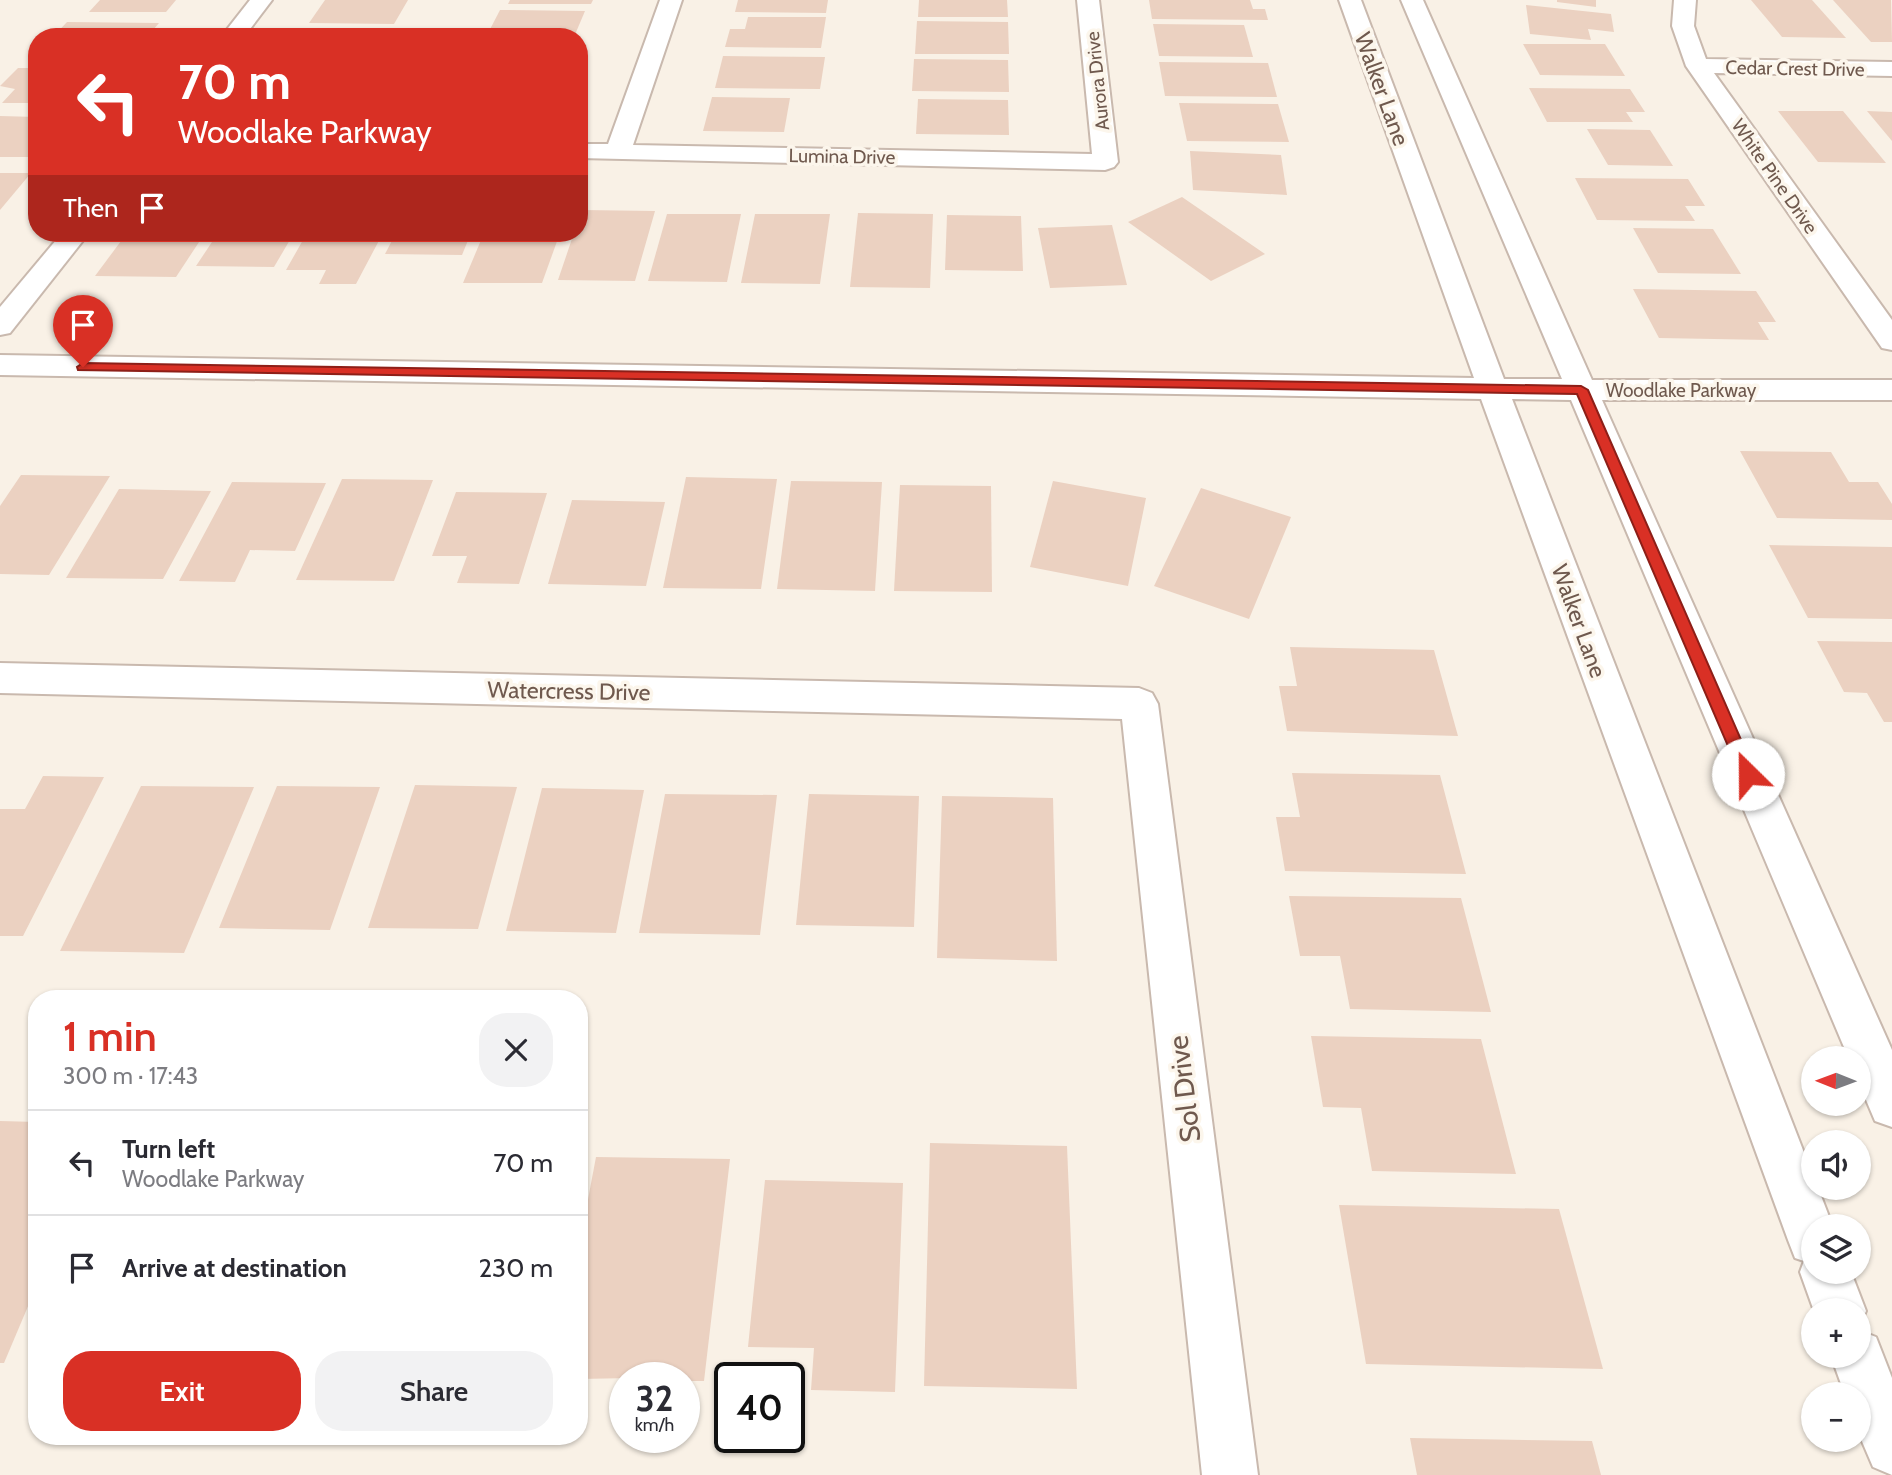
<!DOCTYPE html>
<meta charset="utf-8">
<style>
:root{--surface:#fff;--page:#f2f2f3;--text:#2b2b33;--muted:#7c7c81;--line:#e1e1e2;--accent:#d93025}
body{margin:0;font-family:Cabin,sans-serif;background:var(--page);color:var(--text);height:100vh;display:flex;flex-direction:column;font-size:26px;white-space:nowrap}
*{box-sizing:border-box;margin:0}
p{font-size:23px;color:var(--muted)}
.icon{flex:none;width:38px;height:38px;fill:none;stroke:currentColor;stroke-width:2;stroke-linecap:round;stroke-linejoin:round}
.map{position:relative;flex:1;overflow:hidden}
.details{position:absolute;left:28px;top:990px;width:560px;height:455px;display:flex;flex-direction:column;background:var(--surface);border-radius:28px;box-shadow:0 2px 5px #0004}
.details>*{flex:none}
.guide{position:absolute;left:28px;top:28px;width:560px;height:214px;border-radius:28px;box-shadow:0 2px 5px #0004;background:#d93025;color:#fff;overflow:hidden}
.needle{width:46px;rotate:271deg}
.fabs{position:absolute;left:1801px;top:1046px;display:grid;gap:14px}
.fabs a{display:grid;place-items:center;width:70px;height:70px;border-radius:50%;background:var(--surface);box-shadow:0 2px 5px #0004;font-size:35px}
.speed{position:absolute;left:609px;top:1362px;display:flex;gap:14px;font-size:35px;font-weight:700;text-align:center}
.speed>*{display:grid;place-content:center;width:91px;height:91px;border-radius:50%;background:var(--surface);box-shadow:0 2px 5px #0004;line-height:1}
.speed small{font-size:18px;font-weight:400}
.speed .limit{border:4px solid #111;border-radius:10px;background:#fff;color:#111}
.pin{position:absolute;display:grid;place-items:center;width:60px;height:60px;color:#fff;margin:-72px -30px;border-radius:50% 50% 50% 0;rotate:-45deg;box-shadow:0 0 7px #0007}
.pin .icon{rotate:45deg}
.me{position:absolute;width:77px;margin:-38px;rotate:337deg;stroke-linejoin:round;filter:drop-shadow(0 0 5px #0008)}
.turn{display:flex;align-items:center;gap:24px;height:147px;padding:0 35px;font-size:32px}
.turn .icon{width:91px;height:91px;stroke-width:2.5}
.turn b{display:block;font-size:49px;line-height:60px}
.then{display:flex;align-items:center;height:66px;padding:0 35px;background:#0003;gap:14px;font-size:26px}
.round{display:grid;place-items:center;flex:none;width:74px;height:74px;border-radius:28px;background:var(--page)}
.overview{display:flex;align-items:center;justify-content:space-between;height:119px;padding:0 35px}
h1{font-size:42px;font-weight:600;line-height:52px;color:var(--accent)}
.action{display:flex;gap:14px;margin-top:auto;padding:14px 35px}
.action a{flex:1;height:80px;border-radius:28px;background:var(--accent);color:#fff;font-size:28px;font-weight:600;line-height:80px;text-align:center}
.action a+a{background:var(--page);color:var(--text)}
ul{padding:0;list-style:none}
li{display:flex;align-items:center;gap:21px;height:105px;padding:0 35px;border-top:2px solid var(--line)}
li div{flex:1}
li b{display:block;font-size:26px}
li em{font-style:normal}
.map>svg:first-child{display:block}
</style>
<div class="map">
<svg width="1892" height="1475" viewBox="0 0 1892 1475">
<rect width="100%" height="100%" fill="#f9f1e6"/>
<g fill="#ebd1c1">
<path d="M100,0H176L166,12H89Z"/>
<path d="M325,0H408L394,24L309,23Z"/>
<path d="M510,0H593L591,4H508Z"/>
<path d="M738,0H828L826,13L735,12Z"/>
<path d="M919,0H1007L1008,17H918Z"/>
<path d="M1149,0H1250L1253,9H1265L1268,20L1152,19Z"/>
<path d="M1557,0H1596V7L1557,2Z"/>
<path d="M1751,0H1812L1846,38L1782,37Z"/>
<path d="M1833,0H1891L1892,42H1871Z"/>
<path d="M1526,5L1611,14L1614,32L1588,29L1591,40L1530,34Z"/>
<path d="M500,10L585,11L574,37H486Z"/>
<path d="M748,17H826L821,48L725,47L730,29H745Z"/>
<path d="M917,21L1008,22L1009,54H915Z"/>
<path d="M67,22L159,23L147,37H53Z"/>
<path d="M1153,24L1244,25L1253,57L1159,56Z"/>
<path d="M1523,44H1605L1625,76L1540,75Z"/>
<path d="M723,56L825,57L820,89L715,88Z"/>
<path d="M914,59L1008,60L1009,92L912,91Z"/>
<path d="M1159,62L1268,63L1277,97L1165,96Z"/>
<path d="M18,68H37V103H2L15,89L0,86Z"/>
<path d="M1529,88L1630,89L1645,112H1626L1633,122H1547Z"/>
<path d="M712,97L790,98L784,132L703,131Z"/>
<path d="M918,99L1008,100L1009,135L916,134Z"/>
<path d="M1179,103L1278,104L1289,142L1187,141Z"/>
<path d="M1778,111H1843L1886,163L1818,162Z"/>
<path d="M1867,111L1892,112V141Z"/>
<path d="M0,116L37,117V157H0Z"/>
<path d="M1587,129L1650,130L1673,166L1608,165Z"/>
<path d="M1190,151L1281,155L1287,195L1193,190Z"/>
<path d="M0,173H31L0,210Z"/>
<path d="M1575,178L1688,179L1705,206H1685L1695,221L1597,220Z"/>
<path d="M1182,197L1265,254L1211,281L1128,222Z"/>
<path d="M582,210L655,211L635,281L558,280L574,233H579Z"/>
<path d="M858,213L933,214L930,288L850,287Z"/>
<path d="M667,214H741L727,282L648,281Z"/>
<path d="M755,214H830L820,284L741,283Z"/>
<path d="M947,215L1021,216L1023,271L945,270Z"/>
<path d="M1112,225L1127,285L1050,288L1038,228Z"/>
<path d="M1633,228L1713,229L1741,274L1658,273Z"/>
<path d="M127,233H205L176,277L95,276Z"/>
<path d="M218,233H294L274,267L196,266Z"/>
<path d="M307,233H383L356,284H319L326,270H286Z"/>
<path d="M396,233H471L462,255L385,254Z"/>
<path d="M484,233H560L542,283H463Z"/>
<path d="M1633,289L1756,291L1776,322H1758L1769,340L1659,338Z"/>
<path d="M1740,451L1831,452L1849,482H1878L1892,504V520L1777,518Z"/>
<path d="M21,475L110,476L49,575L0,574V506Z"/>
<path d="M686,477L777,479L761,589L663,588Z"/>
<path d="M342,479L433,480L394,581L296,580Z"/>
<path d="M791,481L882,482L875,591L777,589Z"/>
<path d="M1053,481L1146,498L1128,586L1030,567Z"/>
<path d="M232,482L326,483L295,551L250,550L235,582L179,581Z"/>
<path d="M900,485L991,486L992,592L894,591Z"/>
<path d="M1201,488L1291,517L1249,619L1154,586Z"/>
<path d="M119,489L211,491L163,579L66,578Z"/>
<path d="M456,492L547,493L519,584L457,583L467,556H432Z"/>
<path d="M572,500L665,502L646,586L548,584Z"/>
<path d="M1769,545L1892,547V619L1808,618Z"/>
<path d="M1817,641L1892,642V722H1884L1867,693L1844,692Z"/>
<path d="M1290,647L1434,650L1458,736L1287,731L1279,686H1297Z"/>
<path d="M1292,773L1440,775L1466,874L1285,871L1276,817H1300Z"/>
<path d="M43,776L104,777L23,936H0V809H25Z"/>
<path d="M415,785L517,787L478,929L368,928Z"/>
<path d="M141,786L254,787L184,953L60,951Z"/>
<path d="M277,786L380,787L330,930L219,928Z"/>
<path d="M542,788L644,790L616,933L506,931Z"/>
<path d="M665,794L777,795L760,935L639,933Z"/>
<path d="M809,794L919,796L914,927L796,925Z"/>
<path d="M942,796L1053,798L1057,961L937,958Z"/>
<path d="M1289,896L1461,898L1491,1012L1350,1009L1340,956H1300Z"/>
<path d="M1311,1036L1481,1039L1516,1174L1372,1171L1361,1108L1323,1107Z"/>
<path d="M0,1121L37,1122V1285L4,1363H0Z"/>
<path d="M930,1143L1067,1146L1077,1389L924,1386Z"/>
<path d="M596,1157L730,1159L704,1381H684V1377L579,1379V1247Z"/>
<path d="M765,1180L903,1183L895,1392L811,1390L814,1348L748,1347Z"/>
<path d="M1339,1205L1559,1209L1603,1369L1366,1364Z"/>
<path d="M1410,1438L1592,1441L1601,1475H1417Z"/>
</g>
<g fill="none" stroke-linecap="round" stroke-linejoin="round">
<defs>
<g id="minor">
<path d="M250,0H272L244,37H221Z"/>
<path d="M660,0H682L633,145L1092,154L1077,0H1099L1118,162L1114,167L1105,170L579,158V144H608Z"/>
<path d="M1339,0H1361L1504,379H1562L1401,0H1423L1592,380H1892V400H1602L1892,1050V1127L1875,1121L1858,1081V1059H1849L1571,400L1512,399L1813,1176V1188H1818L1833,1227H1813V1272H1851L1866,1311L1858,1329V1311H1814L1800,1272L1804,1261L1795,1258L1788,1240L1481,399L0,375V355L1474,378Z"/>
<path d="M1674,0H1696L1694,26L1706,59L1892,62V76L1714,73L1892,320V350L1882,348L1686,66L1672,26Z"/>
<path d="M62,233H89L10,333L0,335V307Z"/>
<path d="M0,663L1139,688L1152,693L1158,704L1258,1475H1202L1122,719L0,693Z"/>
<path d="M1858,1330L1876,1337L1892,1378V1475L1873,1467L1858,1432V1395H1845L1831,1356H1858Z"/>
</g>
</defs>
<use href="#minor" stroke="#c9b9ae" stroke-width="4"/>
<use href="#minor" fill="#fff" fill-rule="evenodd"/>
</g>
<path fill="#d93025" stroke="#8d1f18" stroke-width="2" d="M83,363L1581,386L1588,390L1756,774L1748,781L1740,774L1577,394L78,370L77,367Z"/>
<g text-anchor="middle" stroke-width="7" stroke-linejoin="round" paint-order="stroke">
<g font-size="19" fill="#6f594e" stroke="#fcf6ec">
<text transform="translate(1795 68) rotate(1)" y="7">Cedar Crest Drive</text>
<text transform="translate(1097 81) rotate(-96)" y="7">Aurora Drive</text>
<text transform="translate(842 156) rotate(1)" y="7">Lumina Drive</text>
<text transform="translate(1775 176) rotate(55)" y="7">White Pine Drive</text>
<text x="1681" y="397">Woodlake Parkway</text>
</g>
<g font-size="23" fill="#6f594e" stroke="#fcf6ec">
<text transform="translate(1382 89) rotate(70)" y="8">Walker Lane</text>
<text transform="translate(1579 621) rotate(70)" y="8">Walker Lane</text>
<text transform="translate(569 691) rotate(1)" y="8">Watercress Drive</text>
</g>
<g font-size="28" fill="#6f594e" stroke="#fcf6ec">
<text transform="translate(1184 1089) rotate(-97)" y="10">Sol Drive</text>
</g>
</g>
</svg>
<div class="fabs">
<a><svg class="needle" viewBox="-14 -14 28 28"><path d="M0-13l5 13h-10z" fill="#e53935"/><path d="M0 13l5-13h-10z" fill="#7c7c81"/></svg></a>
<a><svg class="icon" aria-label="sound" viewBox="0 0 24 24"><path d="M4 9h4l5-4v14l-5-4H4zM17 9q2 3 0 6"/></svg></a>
<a><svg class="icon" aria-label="layers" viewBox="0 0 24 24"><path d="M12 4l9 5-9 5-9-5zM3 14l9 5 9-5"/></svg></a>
<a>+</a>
<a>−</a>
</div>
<div class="speed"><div>32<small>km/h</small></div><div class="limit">40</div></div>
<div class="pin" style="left:83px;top:367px;background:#d93025"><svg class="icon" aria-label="arrive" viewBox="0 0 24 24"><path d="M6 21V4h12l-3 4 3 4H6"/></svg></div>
<svg class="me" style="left:1748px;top:774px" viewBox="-20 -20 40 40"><circle r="19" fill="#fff"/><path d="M0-13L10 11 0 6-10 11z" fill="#d93025"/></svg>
<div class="guide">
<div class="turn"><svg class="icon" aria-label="left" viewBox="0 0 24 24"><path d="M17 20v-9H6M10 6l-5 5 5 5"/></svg><div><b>70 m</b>Woodlake Parkway</div></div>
<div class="then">Then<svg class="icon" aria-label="arrive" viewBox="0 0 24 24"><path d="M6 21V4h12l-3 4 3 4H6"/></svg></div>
</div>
<section class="details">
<div class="overview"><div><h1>1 min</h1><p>300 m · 17:43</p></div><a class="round"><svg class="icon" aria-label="close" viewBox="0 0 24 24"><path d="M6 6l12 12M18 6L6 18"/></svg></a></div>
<ul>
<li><svg class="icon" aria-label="left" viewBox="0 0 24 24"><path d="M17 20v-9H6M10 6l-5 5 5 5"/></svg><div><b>Turn left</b><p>Woodlake Parkway</p></div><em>70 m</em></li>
<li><svg class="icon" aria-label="arrive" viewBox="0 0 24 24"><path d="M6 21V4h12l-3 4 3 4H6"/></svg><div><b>Arrive at destination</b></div><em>230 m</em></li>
</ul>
<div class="action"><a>Exit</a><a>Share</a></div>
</section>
</div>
